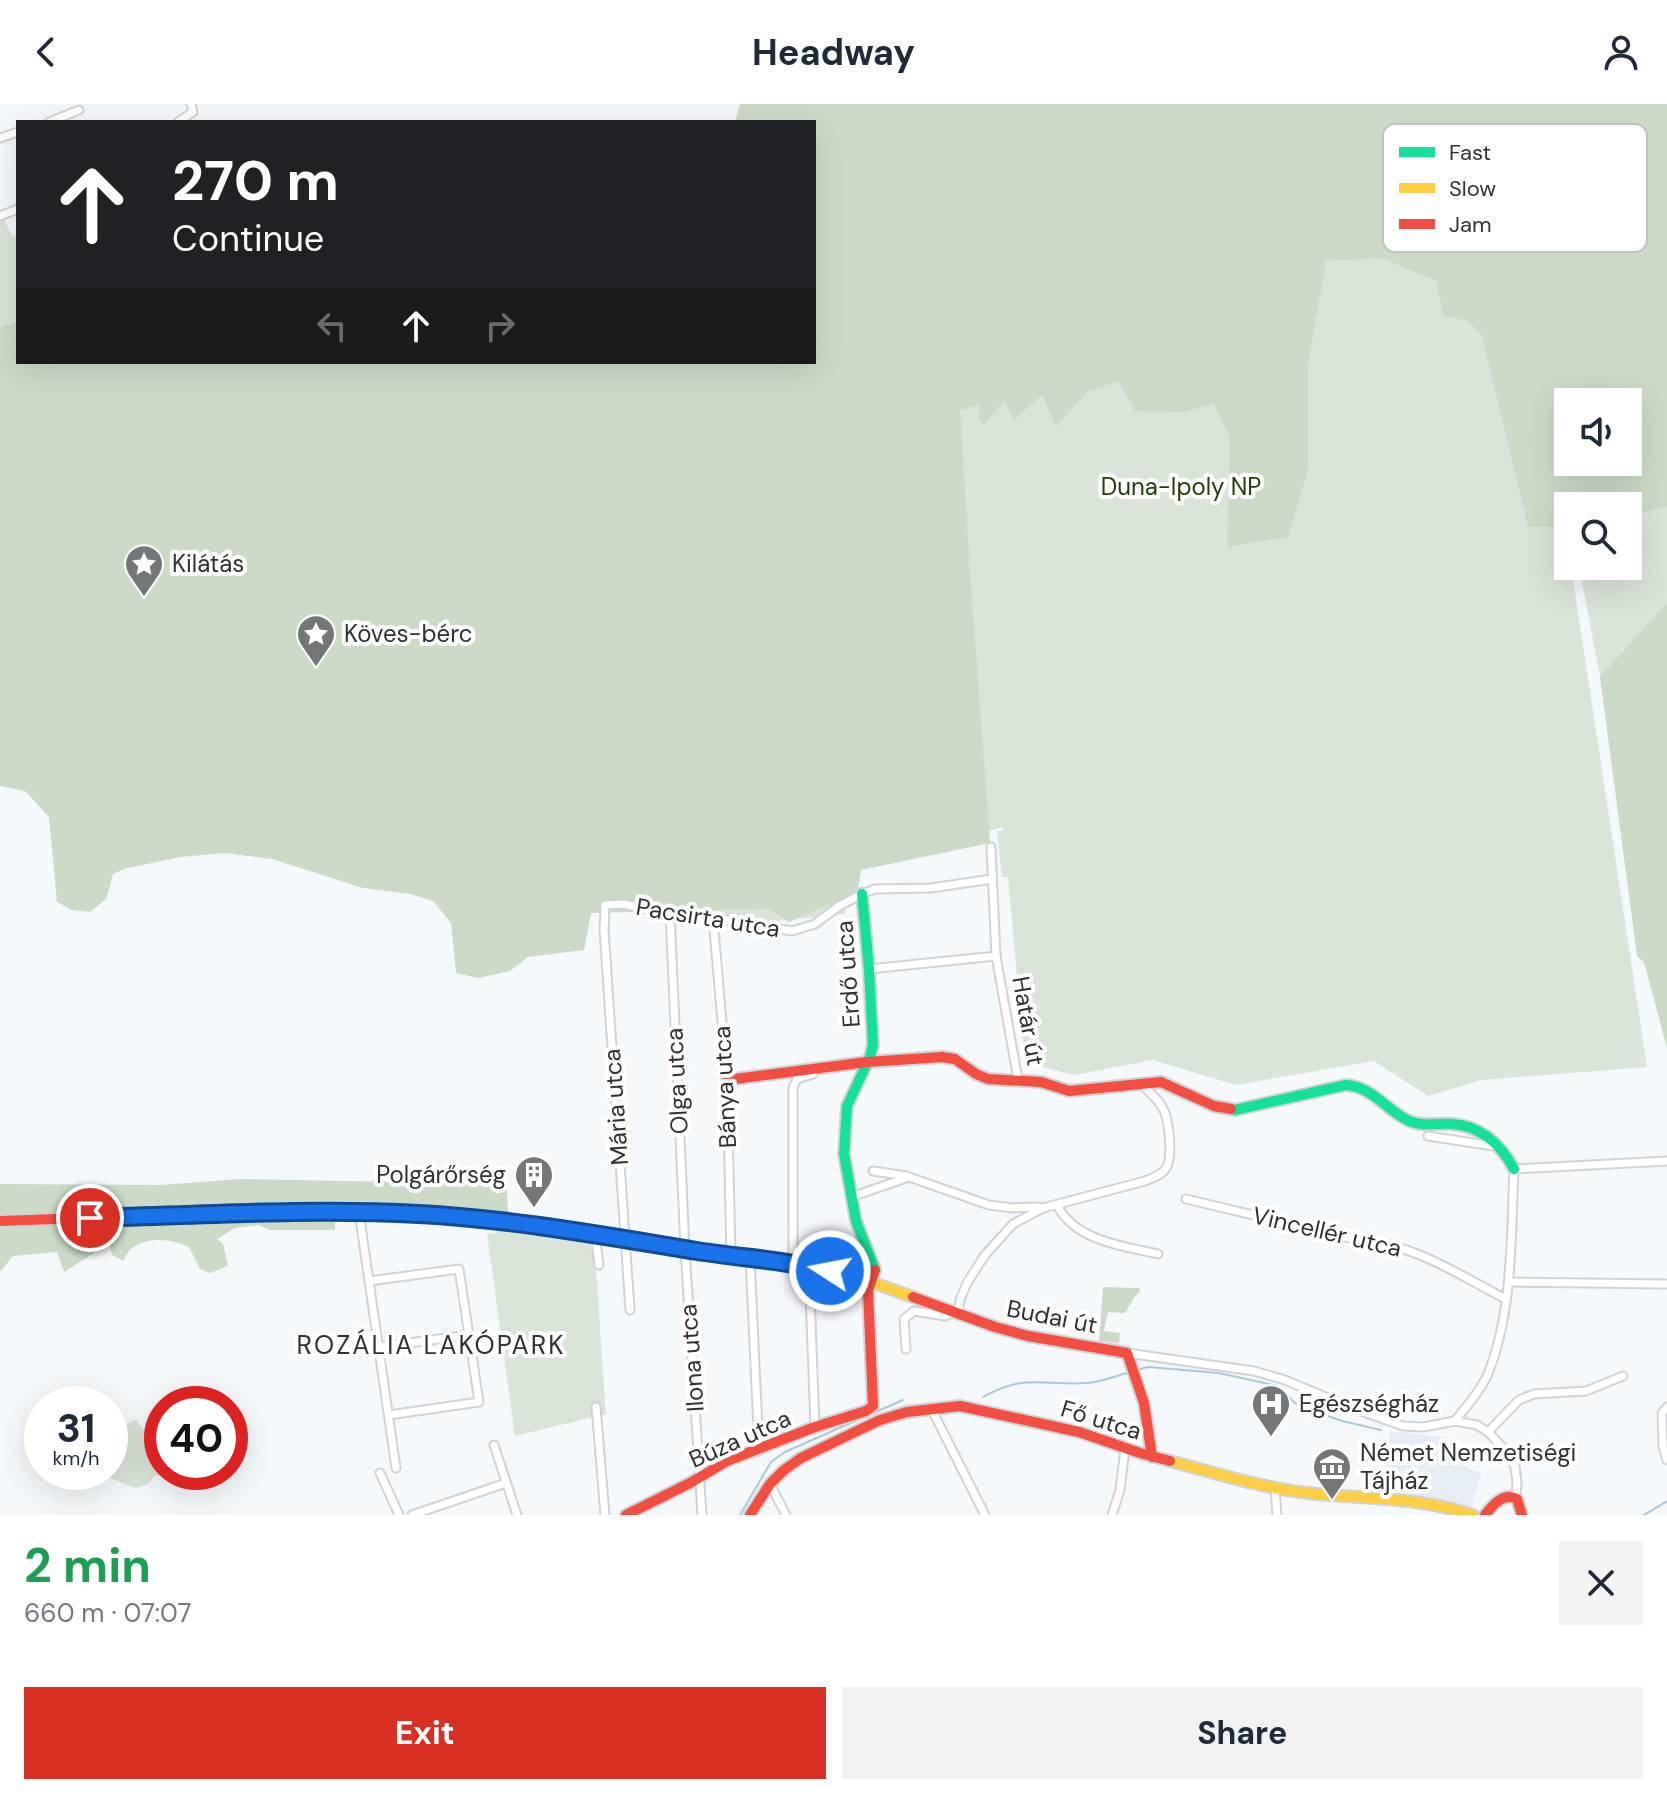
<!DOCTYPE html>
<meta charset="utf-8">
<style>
:root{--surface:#fff;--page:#f2f2f3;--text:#1f2937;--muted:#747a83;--accent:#d93025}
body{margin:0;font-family:"DM Sans",sans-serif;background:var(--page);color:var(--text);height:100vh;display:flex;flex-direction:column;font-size:30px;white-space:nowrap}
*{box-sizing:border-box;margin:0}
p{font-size:26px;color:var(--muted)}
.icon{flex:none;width:44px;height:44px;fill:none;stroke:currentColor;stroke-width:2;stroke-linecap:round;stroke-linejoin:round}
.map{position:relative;height:1411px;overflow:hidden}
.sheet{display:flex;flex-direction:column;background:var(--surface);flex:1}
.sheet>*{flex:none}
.guide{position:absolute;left:16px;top:16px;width:800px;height:244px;border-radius:0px;box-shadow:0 8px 32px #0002;background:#202124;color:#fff;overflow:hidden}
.tools{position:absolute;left:1554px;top:284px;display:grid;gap:16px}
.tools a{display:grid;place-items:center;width:88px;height:88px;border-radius:0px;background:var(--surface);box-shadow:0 8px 32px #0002;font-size:40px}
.speed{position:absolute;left:24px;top:1282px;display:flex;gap:16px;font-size:40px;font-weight:700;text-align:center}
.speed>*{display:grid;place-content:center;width:104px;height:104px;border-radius:50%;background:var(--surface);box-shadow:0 8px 32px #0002;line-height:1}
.speed small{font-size:20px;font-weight:400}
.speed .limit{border:12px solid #d22;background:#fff;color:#111}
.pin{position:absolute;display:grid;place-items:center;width:68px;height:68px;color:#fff;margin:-34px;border:4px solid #fff;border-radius:50%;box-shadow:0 2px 8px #0007}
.me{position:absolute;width:88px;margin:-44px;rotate:281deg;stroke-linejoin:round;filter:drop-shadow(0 0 6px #0008)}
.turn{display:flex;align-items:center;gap:28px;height:168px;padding:0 24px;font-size:36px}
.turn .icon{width:104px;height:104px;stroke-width:2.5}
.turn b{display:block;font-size:56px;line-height:68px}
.lanes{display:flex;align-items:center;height:76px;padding:0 24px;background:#0003;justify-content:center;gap:40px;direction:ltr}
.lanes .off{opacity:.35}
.round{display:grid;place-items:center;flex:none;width:84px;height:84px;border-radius:0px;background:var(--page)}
.summary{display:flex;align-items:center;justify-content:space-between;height:136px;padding:0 24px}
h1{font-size:48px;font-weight:700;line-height:60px;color:#1e9e55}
.primary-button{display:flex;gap:16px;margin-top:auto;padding:16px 24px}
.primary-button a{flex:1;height:92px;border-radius:0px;background:var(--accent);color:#fff;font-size:32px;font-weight:700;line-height:92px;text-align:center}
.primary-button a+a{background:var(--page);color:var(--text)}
header{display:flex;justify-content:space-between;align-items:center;height:104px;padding:0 24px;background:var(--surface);font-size:36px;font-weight:700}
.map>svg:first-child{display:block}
</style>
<header><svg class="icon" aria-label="back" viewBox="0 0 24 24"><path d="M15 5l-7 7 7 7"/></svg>Headway<svg class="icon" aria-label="person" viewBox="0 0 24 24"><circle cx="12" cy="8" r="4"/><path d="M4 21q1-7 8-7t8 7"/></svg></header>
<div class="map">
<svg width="1667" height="1411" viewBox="0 0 1667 1411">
<rect width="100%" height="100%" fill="#f5f8fb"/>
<path fill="#e6ecf4" d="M1390,1327L1443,1333L1444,1347L1459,1359L1481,1370L1470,1406L1384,1385Z"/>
<g fill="#dae4d8" fill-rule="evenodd">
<path d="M1667,0V396L1620,389L1568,402L1564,415L1568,442V462H1571L1647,963L1481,976L1428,992L1374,957L1236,981L1152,956L1074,971L1025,959L1008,773H1002L997,727H1003V723L841,771L846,810L757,819L455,784L192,725L18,258H814V18ZM1568,298H1628V358H1568Z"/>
<path d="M0,107L12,132L18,131V217L0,224Z"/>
<path d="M1667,403V498L1600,573L1579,462H1628V411Z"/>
<path d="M497,1122L594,1138L606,1310L515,1332L487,1130L497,1129Z"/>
<path d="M136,1316L148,1332L159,1335L162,1339V1368H167V1370L154,1372L149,1379L136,1384L105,1372L102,1368H110V1327L115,1326Z"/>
</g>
<g fill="#ccdac7" fill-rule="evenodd">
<path d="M740,0H1667V403L1628,411V402H1568V423H1528L1482,232L1469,217L1443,212L1437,177L1381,154L1326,157L1308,261V366L1288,433L1227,443L1230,333L1213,300L1184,308L1135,307L1118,277L1087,288L1056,323L1042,291L1014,316L1004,296L984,322L979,315L980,301L960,306L969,454L990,739L861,766L857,793L836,798L789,818L768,805L591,809L584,846L528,853L510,867L478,874L456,869L451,819L433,797L410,790L363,784L272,755L225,749L180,753L124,765L113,770L106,795L90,808L72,806L57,798L49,713L25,687L0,682V224L18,217V258H814V18H735ZM1568,298H1628V358H1568Z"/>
<path d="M1667,498V944L1644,858L1637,852L1600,573Z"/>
<path d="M407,1073L507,1082L508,1111L335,1104V1126H270L259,1121L235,1124L217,1135L223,1140L228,1162L210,1169L200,1165L189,1143C172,1135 147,1132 131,1145C129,1146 124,1155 123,1157L112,1151L109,1140L96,1141L94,1149L64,1168L57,1148L13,1152L0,1168V1080L160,1081L241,1075L394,1078Z"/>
<path d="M1103,1183L1140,1184L1139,1189L1135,1192L1125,1209L1108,1208L1104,1227L1120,1229L1119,1239L1099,1237Z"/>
</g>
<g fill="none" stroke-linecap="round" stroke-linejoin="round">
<g stroke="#abc8db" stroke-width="2">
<path d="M1136,1266L1148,1263L1219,1269L1278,1282L1295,1299L1308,1305L1342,1317L1381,1326"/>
<path d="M983,1293C1026,1269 1043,1282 1087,1279C1101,1278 1116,1272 1130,1268"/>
<path d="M740,1411L771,1358L785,1348L903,1296"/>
<path d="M1644,1411L1667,1397"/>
</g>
<defs>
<g id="street">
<path d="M49,18L79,6"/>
<path d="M178,18L193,8L191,0"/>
<path d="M0,34L18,28"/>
<path d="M0,112L18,105"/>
<path d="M991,743L996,852L1018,976"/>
<path d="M670,809L685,1145L702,1411"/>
<path d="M713,814L727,976L731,1152"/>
<path d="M869,865L996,852"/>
<path d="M1428,1032L1500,1043"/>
<path d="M873,1067L907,1072"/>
<path d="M851,1093L909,1073L989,1101L1013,1104L1036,1103L1043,1104L1145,1077C1152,1074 1162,1071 1166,1064C1173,1055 1169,1020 1165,1009C1161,997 1149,988 1141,980"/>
<path d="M1186,1095L1358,1136C1413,1139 1459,1171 1506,1195"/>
<path d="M1057,1101C1075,1137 1123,1142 1158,1150"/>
<path d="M359,1108L396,1364"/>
<path d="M595,1131L599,1161"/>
<path d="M750,1153L759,1347"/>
<path d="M793,1159V984L797,975L813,970"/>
<path d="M809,1162L815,1323"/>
<path d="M369,1177L459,1165L479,1298L389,1311"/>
<path d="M1509,1178L1667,1180"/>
<path d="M630,1206L604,826L605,801L622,800L670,809L713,814L792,827L815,820L839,802L862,790L875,785L931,784L992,775"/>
<path d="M958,1209L960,1196L967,1179L985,1151L1013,1120L1043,1104"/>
<path d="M379,1243L469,1231"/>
<path d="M906,1245L904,1215L914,1207L945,1212L953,1209"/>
<path d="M1127,1249L1254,1267L1285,1276L1350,1303L1403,1322L1423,1323L1455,1317L1477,1321L1488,1328L1507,1348L1515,1363L1517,1378L1516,1395"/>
<path d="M596,1303L605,1411"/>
<path d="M1667,1303L1662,1309L1663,1343L1667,1356"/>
<path d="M931,1304L985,1411"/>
<path d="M1455,1317C1466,1303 1479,1289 1487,1272C1513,1210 1511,1132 1514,1065L1667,1057"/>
<path d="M1488,1328L1519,1296L1534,1290L1586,1287L1623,1272"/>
<path d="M494,1341L517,1411"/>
<path d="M380,1369L399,1411"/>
<path d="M770,1380L786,1411"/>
<path d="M1275,1384L1277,1411"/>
<path d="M412,1411L506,1379"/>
<path d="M1112,1411L1120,1386L1125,1345"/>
</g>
<g id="fast">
<path d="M862,790L869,865L873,941L870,953L847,1002L844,1050L856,1117L875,1166"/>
<path d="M1231,1005L1235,1006L1346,981C1373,983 1386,1006 1409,1017C1424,1023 1437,1019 1452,1020C1482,1022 1501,1041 1514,1065"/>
</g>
<g id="slow">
<path d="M598,1131L809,1162L871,1178L913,1193"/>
<path d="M1170,1357C1215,1369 1262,1384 1308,1389C1363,1395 1420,1393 1473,1411"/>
</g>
<g id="jam">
<path d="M727,976L867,958L942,953L955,955L976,970L988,975L1041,978L1069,987L1161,978L1214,1002L1231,1005"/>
<path d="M0,1117C138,1112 277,1104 416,1110C477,1113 537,1122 598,1131"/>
<path d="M913,1193L995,1223L1028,1232L1127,1249L1144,1299L1152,1353"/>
<path d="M626,1411L690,1379L727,1357L815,1323L866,1307L873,1302L868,1186L875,1166"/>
<path d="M750,1411L770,1380L784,1366L801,1354L880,1316L907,1308L960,1302L1079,1328L1140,1349L1170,1357"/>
<path d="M1485,1411C1493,1401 1503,1388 1517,1395L1522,1411"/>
</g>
</defs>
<use href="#street" stroke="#d0d3d5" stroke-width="11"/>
<use href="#fast" stroke="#d0d3d5" stroke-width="14"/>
<use href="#slow" stroke="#d0d3d5" stroke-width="14"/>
<use href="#jam" stroke="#d0d3d5" stroke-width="14"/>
<use href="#street" stroke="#fefefe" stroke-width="7"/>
<use href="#fast" stroke="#16e098" stroke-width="10"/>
<use href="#slow" stroke="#ffcf43" stroke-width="10"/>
<use href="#jam" stroke="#f24e42" stroke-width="10"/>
</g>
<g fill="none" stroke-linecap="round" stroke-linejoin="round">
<defs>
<path id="route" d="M90,1114C199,1111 312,1104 419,1110C513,1115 605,1132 697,1147C741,1154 786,1156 830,1167"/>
</defs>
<use href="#route" stroke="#114b97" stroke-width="20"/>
<use href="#route" stroke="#1a73e8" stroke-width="14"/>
</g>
<defs>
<symbol id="sight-pin" viewBox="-11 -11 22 30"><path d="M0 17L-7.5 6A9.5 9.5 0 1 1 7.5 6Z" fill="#747779" stroke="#fff"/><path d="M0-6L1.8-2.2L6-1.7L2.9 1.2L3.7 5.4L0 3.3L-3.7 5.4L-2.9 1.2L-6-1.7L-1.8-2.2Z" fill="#fff"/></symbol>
<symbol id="building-pin" viewBox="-11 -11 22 30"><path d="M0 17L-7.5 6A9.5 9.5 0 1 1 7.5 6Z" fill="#747779" stroke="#fff"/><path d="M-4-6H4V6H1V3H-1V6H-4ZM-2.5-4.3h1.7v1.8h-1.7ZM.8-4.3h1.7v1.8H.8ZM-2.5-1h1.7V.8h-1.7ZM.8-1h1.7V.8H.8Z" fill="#fff"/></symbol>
<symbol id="hospital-pin" viewBox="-11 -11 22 30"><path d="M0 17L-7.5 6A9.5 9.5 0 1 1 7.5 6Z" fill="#747779" stroke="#fff"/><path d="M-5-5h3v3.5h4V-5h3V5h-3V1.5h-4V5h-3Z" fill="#fff"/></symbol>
<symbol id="museum-pin" viewBox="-11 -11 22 30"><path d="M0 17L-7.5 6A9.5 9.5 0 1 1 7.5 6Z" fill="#747779" stroke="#fff"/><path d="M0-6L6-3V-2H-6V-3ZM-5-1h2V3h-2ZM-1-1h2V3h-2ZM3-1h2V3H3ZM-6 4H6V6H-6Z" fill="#fff"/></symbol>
</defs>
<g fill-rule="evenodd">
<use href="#sight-pin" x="122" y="438" width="44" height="60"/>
<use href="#sight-pin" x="294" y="508" width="44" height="60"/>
<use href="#building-pin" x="512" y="1049" width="44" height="60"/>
<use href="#hospital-pin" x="1249" y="1278" width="44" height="60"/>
<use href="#museum-pin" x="1310" y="1341" width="44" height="60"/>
</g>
<g text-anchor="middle" stroke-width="8" stroke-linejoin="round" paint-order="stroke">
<g font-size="24" fill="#223f07" stroke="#fff">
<text x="1181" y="391">Duna-Ipoly NP</text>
</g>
<g font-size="24" fill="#2f3133" stroke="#fff" text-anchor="start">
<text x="172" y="468">Kilátás</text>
<text x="344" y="538">Köves-bérc</text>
<text x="506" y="1079" text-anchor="end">Polgárőrség</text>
<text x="1299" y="1308">Egészségház</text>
<text x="1360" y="1357">Német Nemzetiségi<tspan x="1360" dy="28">Tájház</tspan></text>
</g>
<g font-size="24" fill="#2f3133" stroke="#fff">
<text transform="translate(708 814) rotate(9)" y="8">Pacsirta utca</text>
<text transform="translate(848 870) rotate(-94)" y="8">Erdő utca</text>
<text transform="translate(1028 917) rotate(80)" y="8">Határ út</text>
<text transform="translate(677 977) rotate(-93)" y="8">Olga utca</text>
<text transform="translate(725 983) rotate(-93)" y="8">Bánya utca</text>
<text transform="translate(616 1003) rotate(-94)" y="8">Mária utca</text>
<text transform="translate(1327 1128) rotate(13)" y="8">Vincellér utca</text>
<text transform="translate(1052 1213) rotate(11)" y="8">Budai út</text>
<text transform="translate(692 1254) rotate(-94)" y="8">Ilona utca</text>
<text transform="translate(1101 1316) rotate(17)" y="8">Fő utca</text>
<text transform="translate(740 1335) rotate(-24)" y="8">Búza utca</text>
</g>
<g font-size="26" letter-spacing="2" fill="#2f3133" stroke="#fff">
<text x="431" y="1250">ROZÁLIA LAKÓPARK</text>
</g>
</g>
<rect x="1383" y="20" width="264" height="128" rx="12" fill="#fff" stroke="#c1c1c2" stroke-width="2"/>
<rect x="1399" y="43" width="36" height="10" fill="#16e098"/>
<rect x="1399" y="79" width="36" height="10" fill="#ffcf43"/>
<rect x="1399" y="115" width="36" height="10" fill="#f24e42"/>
<g font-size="22" fill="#2f3133">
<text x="1449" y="56">Fast</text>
<text x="1449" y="92">Slow</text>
<text x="1449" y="128">Jam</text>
</g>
</svg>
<div class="tools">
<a><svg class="icon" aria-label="sound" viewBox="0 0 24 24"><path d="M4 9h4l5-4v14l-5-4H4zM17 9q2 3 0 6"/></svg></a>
<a><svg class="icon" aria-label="search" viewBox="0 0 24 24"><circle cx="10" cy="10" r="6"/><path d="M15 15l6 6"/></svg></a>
</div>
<div class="speed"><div>31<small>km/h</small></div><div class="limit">40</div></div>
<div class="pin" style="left:90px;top:1114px;background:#d93025"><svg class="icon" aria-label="arrive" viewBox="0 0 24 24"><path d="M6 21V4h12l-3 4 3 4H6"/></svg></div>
<svg class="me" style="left:830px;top:1167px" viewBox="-20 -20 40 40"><circle r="17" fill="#1a73e8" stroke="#fff" stroke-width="3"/><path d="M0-11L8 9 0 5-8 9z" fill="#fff"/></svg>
<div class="guide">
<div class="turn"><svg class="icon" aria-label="ahead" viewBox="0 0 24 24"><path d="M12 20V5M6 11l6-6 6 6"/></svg><div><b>270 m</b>Continue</div></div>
<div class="lanes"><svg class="icon off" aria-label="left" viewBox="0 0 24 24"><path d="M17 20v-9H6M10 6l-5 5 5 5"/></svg><svg class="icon" aria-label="ahead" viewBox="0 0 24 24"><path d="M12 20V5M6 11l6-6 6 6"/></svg><svg class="icon off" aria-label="right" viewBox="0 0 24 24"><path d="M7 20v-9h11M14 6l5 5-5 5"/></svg></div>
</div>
</div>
<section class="sheet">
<div class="summary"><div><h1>2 min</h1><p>660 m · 07:07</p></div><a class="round"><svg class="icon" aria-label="close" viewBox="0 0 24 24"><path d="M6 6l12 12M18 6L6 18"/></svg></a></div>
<div class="primary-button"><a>Exit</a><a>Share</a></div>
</section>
